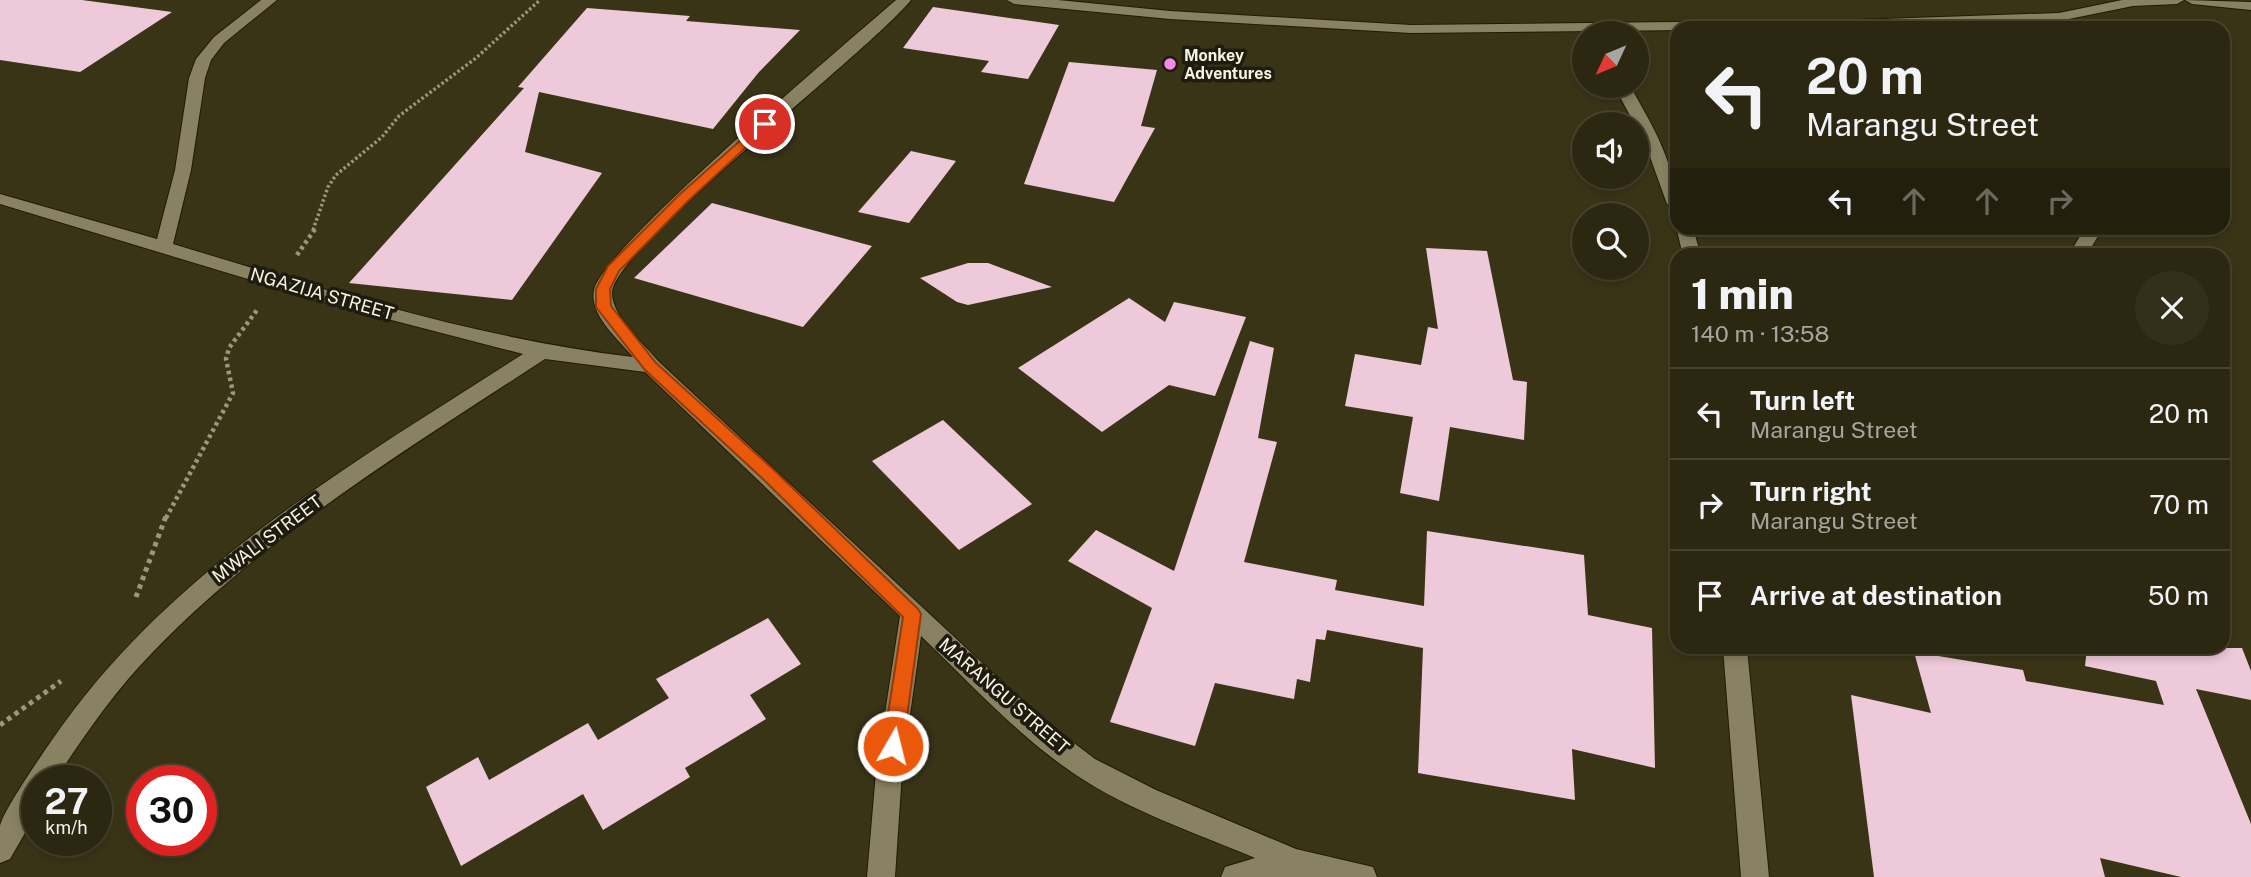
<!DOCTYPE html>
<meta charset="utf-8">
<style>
:root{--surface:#2c2711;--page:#342f1a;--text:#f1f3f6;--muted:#a6a59f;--line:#484431}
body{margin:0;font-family:"Public Sans",sans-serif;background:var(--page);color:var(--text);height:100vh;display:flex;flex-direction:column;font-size:26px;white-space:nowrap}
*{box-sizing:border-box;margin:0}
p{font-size:23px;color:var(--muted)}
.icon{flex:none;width:38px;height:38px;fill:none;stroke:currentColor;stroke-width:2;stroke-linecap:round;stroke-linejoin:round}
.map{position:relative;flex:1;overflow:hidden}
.panel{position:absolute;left:1670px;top:248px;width:560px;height:406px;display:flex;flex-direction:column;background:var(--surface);border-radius:21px;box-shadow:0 4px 10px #0003,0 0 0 2px var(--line)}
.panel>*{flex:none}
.top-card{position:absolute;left:1670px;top:21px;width:560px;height:214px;border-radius:21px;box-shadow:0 4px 10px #0003,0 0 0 2px var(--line);background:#2c2711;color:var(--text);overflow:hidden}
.needle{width:46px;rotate:226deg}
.controls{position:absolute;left:1572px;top:21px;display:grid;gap:14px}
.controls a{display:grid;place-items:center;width:77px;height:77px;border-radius:50%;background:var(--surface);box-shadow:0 4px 10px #0003,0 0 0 2px var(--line);font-size:35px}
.speed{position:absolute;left:21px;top:765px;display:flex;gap:14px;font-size:35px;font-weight:700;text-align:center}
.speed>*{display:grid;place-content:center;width:91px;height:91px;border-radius:50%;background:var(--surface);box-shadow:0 4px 10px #0003,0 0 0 2px var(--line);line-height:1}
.speed small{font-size:18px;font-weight:400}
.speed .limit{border:10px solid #d22;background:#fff;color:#111}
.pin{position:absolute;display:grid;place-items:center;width:60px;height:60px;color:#fff;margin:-30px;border:4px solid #fff;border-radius:50%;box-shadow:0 2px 7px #0007}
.me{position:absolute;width:77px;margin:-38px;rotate:8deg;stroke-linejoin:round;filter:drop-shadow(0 0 5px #0008)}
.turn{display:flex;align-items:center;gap:24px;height:147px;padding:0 21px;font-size:32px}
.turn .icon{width:91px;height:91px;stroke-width:2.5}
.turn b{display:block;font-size:49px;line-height:60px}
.lanes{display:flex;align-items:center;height:66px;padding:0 21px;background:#0003;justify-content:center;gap:35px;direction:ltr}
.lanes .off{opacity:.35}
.round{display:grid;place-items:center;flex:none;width:74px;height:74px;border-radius:37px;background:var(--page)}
.head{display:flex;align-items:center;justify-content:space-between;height:119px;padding:0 21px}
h1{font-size:42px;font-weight:800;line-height:52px}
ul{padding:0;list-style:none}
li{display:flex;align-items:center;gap:21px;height:91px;padding:0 21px;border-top:2px solid var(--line)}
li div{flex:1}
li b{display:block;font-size:26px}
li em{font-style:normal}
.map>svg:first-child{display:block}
</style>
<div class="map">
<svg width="2251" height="877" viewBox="0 0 2251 877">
<rect width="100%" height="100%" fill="#3a3417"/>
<g fill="#edc9d9">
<path d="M0,0H82L172,12L80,72L0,60Z"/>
<path d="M933,7L1059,25L1028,79L981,72L989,61L903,48Z"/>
<path d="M587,8L690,16L686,21L800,30L759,72L713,129L539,92L525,152L602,173L512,300L349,283L524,88L518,87Z"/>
<path d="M1069,62L1157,70L1141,126L1155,128L1114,202L1024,184Z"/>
<path d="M911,151L956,161L909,223L858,212Z"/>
<path d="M712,203L872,246L803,327L634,278Z"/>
<path d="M1426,248L1487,251L1513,380L1527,382L1524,440L1450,427L1439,501L1400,493L1413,417L1345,406L1355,354L1421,365L1428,327L1438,329Z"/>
<path d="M968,263H988L1052,287L968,305L957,302L920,278Z"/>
<path d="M1129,298L1165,322L1174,302L1246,317L1215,396L1169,385L1102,432L1018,368Z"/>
<path d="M1250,341L1274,348L1258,438L1277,442L1244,562L1337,580L1335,590L1424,606L1427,531L1584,555L1588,615L1652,628L1655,768L1572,749L1575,800L1418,773L1423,648L1327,630L1325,640L1316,639L1310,682L1297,679L1294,699L1215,683L1195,746L1110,722L1152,608L1068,561L1096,530L1174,571Z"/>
<path d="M943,420L1032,504L959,550L872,461Z"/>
<path d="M768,618L801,664L750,695L766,719L685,768L690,777L603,830L583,794L461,866L426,787L478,757L489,780L588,723L598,740L669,698L656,679Z"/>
<path d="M2087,648H2242L2251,671V700L2196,689L2251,824V877H2181L2100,858L2105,877H1874L1851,695L1931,713L1914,652L2023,670L2026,681L2164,705L2156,681L2085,666Z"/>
</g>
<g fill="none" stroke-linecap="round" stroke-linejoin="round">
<defs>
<g id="street">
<path d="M261,0H277L224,43L211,60L205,78L191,170L173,244C325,290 475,338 633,357C618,339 589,315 594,290C601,250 849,41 896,0H911C868,53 616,246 612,292C611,316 643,343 658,361L1040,717L1095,759L1156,790L1296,849L1373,867L1377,877H1221L1225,867L1255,858C1196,833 1130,811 1076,775C1019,737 971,684 921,636L902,772L895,877H867L876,772L900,616L645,372L545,359C408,449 265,535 151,654C114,692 84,736 55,780H37V812L10,859L0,863C0,851 0,837 0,826C3,811 41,756 52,740C169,569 352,464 523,354L330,304L0,204V194L157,239L175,170L189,78L196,59L214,37Z"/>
<path d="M1007,0H1058L1170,11L1411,25L1855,20L2059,13L2122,0H2184L2177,4L2133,6L2059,21L1866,28L1411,33L1170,19L1014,4Z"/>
<path d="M2185,0L2251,2V10L2192,4Z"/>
<path d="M1614,86H1630C1652,125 1676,163 1676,209L1667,204L1645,143Z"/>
<path d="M1676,226L1693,228L1701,256H1683Z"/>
<path d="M2085,228H2103L2086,256H2068Z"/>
<path d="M1723,648H1747L1769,877H1741Z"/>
</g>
</defs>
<use href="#street" stroke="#221b01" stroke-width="2"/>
<path stroke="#9b967f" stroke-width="3.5" stroke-dasharray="2.5 2.5" stroke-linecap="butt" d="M313,230L328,187L336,175L382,137L399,116L476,58L540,0"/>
<g stroke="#9b967f" stroke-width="4.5" stroke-dasharray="3.5 3.5" stroke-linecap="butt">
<path d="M297,255L315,229"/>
<path d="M166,518L233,393L226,359L229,348L257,310"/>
</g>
<g stroke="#9b967f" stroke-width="5" stroke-dasharray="4.5 4.5" stroke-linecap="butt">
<path d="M136,597L166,516"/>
<path d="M0,725L61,681"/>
</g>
<use href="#street" fill="#888162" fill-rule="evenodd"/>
</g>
<path fill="#ea580c" stroke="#983908" stroke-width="2" d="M761,122L771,124L688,201L619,271L610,289L611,306L656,363L775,471L918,609L921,614L903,746L900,752L893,755L886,752L883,746L903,617L763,479L645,370L596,307V289L608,266L679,195Z"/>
<circle fill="#f888ea" stroke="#1e1c0f" stroke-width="2.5" cx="1170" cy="64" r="7"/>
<g text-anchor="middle" stroke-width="7" stroke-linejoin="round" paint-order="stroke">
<g font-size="16" font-weight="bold" fill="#f7f3e2" stroke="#1e1c0f" text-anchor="start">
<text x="1184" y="61">Monkey<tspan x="1184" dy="18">Adventures</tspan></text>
</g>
<g font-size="18" fill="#f7f3e2" stroke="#1e1c0f">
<text transform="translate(322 294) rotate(16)" y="6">NGAZIJA STREET</text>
<text transform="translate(267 539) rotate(-37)" y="6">MWALI STREET</text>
<text transform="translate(1004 696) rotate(41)" y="6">MARANGU STREET</text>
</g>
</g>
</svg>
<div class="controls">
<a><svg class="needle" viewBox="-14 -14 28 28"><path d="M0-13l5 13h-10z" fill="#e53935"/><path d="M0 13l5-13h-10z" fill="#a6a59f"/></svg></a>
<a><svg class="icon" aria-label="sound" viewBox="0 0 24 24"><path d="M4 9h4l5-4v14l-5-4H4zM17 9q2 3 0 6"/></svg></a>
<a><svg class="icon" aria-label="search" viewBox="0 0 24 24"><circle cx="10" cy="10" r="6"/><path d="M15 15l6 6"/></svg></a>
</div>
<div class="speed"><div>27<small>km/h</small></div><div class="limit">30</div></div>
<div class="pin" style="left:765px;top:124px;background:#d93025"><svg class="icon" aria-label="arrive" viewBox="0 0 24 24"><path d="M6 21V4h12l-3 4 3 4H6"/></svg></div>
<svg class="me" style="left:893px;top:746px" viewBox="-20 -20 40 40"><circle r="17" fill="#ea580c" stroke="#fff" stroke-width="3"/><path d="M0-11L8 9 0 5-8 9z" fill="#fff"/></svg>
<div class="top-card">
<div class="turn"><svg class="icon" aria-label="left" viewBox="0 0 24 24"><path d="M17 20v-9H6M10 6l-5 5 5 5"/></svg><div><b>20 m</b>Marangu Street</div></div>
<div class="lanes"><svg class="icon" aria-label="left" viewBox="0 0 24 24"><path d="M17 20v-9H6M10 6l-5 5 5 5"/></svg><svg class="icon off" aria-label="ahead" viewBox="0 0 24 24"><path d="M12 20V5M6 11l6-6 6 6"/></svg><svg class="icon off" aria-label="ahead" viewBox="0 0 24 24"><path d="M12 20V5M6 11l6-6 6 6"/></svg><svg class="icon off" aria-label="right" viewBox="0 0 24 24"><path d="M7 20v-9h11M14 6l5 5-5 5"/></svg></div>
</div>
<section class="panel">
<div class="head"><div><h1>1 min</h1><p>140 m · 13:58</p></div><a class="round"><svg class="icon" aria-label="close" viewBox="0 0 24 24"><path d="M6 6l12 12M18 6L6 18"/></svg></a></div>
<ul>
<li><svg class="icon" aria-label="left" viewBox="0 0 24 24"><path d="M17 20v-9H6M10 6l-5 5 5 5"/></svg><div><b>Turn left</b><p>Marangu Street</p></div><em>20 m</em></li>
<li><svg class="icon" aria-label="right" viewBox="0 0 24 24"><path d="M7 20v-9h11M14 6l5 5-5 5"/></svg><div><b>Turn right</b><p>Marangu Street</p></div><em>70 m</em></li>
<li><svg class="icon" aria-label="arrive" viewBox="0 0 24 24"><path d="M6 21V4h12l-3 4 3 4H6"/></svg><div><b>Arrive at destination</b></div><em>50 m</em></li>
</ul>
</section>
</div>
